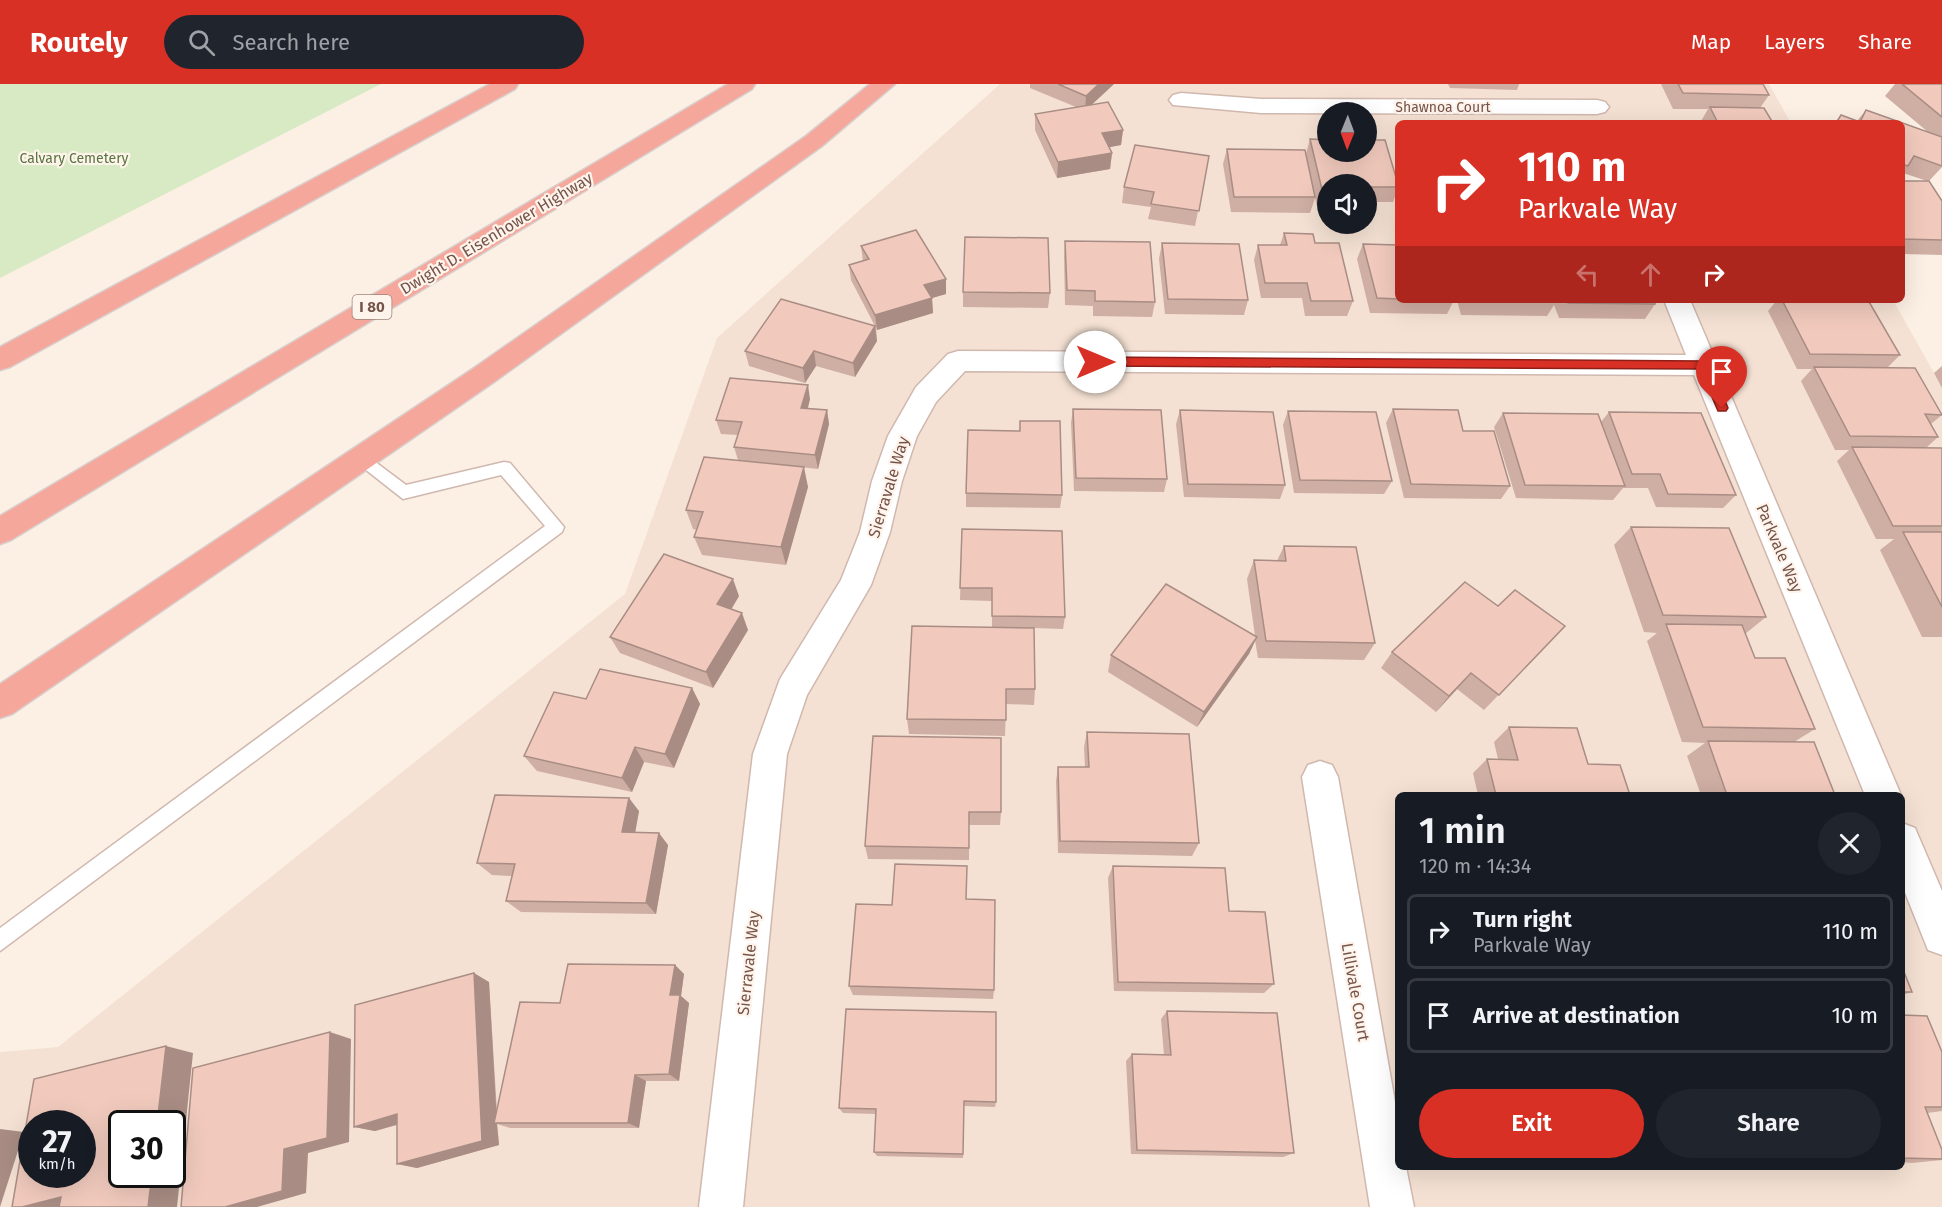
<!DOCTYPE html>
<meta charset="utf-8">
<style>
:root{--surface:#171b24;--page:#20242c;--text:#f1f3f6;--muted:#9ea1a6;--line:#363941;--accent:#d93025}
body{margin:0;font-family:"Fira Sans",sans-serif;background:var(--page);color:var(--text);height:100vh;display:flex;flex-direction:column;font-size:22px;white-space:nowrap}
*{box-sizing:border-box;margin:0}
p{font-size:20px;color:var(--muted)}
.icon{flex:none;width:33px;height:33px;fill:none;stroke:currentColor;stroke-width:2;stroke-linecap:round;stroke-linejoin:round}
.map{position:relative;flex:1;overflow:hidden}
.details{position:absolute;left:1395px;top:708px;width:510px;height:378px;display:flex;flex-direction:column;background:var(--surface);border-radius:9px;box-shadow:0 6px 24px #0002}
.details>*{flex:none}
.guide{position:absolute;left:1395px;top:36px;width:510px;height:183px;border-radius:9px;box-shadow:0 6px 24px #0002;background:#d93025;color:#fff;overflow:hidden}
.needle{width:39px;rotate:181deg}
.buttons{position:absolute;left:1317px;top:18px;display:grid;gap:12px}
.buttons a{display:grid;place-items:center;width:60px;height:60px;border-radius:50%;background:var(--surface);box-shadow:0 6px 24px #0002;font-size:30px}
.speed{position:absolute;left:18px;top:1026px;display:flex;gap:12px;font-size:30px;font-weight:700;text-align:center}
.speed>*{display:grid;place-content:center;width:78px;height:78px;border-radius:50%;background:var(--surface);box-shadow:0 6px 24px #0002;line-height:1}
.speed small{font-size:15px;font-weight:400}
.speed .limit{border:3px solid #111;border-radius:9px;background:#fff;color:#111}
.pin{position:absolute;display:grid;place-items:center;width:51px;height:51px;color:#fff;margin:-62px -26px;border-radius:50% 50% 50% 0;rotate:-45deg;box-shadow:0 0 6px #0007}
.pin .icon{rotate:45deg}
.me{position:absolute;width:66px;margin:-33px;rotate:90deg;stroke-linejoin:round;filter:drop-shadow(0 0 4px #0008)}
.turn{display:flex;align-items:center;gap:21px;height:126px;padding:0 24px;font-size:27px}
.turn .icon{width:78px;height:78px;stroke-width:2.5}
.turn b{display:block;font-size:42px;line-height:51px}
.lanes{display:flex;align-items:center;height:57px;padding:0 24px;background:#0003;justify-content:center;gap:30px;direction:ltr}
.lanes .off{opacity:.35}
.round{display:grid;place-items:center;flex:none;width:63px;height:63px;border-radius:32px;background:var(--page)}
.head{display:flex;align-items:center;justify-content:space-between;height:102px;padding:0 24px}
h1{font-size:36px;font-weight:600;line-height:45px}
.primary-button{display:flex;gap:12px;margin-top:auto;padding:12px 24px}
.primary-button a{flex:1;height:69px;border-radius:36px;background:var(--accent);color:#fff;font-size:24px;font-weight:600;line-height:69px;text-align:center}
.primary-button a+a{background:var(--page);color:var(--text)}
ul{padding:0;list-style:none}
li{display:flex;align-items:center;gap:18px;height:75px;margin:0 12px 9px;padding:0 12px;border:3px solid var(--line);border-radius:9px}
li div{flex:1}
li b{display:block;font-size:22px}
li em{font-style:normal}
header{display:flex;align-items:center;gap:36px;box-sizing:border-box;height:84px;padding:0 30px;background:var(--accent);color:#fff}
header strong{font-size:28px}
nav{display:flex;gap:33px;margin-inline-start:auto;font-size:21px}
.search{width:420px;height:54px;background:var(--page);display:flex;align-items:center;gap:15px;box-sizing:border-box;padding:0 21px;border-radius:33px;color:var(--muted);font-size:22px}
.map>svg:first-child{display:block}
</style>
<header>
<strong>Routely</strong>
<div class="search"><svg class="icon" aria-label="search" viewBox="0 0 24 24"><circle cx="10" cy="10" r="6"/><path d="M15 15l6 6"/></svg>Search here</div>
<nav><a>Map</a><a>Layers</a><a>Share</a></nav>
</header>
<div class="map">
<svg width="1942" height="1123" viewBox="0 0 1942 1123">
<rect width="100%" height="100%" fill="#fcf0e5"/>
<path fill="#f4e1d3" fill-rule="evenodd" d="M1000,0H1769L1791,39H1398V216H1893L1942,303V1123H0V968L58,963L625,510L717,254ZM1328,28H1366V68H1328ZM1328,100H1366V140H1328ZM1398,711H1902V1083H1398ZM32,1040H82V1090H32ZM122,1040H172V1090H122Z"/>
<path fill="#d8eac3" d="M0,0H381L0,194Z"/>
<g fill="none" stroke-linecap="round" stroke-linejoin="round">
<defs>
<path id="lane" d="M362,368L406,401L504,378L510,379L564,443L562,448L0,867V844L545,442L501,391L403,415L356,378L354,374Z"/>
<g id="street">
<path d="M1181,9L1261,15L1597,16L1605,18L1609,23L1605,28L1597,30L1261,29L1173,21L1169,16L1173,11Z"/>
<path d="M1664,216H1690L1901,711H1865L1694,291L965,287L936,318L917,352L902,397L890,448L871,501L807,611L787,670L743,1123H699L753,670L780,595L841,496L860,448L872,397L888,352L916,303L948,270L958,267L1686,271Z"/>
<path d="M1320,677L1332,681L1338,693L1398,1035V1083H1406L1414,1123H1370L1302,693L1308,681Z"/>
<path d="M1902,739L1915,744L1942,807V871L1928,866L1902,801Z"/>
</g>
<g id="highway">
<path d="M490,0H518L515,5L10,283L0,286V263Z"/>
<path d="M728,0H755L752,5L11,456L0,460V432Z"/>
<path d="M870,0H895L822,62L494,298L12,630L0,634V600L474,284L806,52Z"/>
</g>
</defs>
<use href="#lane" stroke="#d0b8ae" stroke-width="3"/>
<use href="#street" stroke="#d0b8ae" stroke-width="3"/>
<use href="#highway" stroke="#d8cfcc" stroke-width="3"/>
<use href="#lane" fill="#fff" fill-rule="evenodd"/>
<use href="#street" fill="#fff" fill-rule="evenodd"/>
<use href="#highway" fill="#f6a79c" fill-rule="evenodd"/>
</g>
<g fill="#cfaea3">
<path d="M1030,0H1114L1091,21L1123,46L1121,61L1109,63L1112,69L1110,85L1057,94L1035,46V30L1076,23L1030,4Z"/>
<path d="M1448,0H1519L1517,6L1450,4Z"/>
<path d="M1661,0H1763L1769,11L1760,24L1718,39H1700L1708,25H1673Z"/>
<path d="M1895,0H1942V83L1929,97L1942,117V171L1902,170V97H1927L1903,89L1902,90V39H1835L1841,31L1857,37L1866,26L1928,48L1885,12Z"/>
<path d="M1310,55L1398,100V105L1393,118H1366V100H1328V130H1319L1315,114L1310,129L1231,128L1223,80L1227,65L1306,70Z"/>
<path d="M1398,63V84L1395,72Z"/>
<path d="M1209,72L1195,142L1148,135L1151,123L1122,119L1124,103Z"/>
<path d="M1284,149L1315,159L1353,217L1347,232H1305L1302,214H1261L1254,176L1258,161H1280Z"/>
<path d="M1065,157L1155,218L1152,233L1093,232V222L1065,221L1064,173Z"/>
<path d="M1162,159L1248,216L1244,231L1165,230L1159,175Z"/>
<path d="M1363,160L1398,161V216H1454L1447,230L1370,229L1357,175Z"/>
<path d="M861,162L946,210L932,214L933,229L877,246L876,243L877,257L855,293L816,282L805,299L749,282L745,267L875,242L851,196L849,181L863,177Z"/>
<path d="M963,208L1050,209L1048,224L963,223Z"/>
<path d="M1457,216H1654L1655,220L1645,235L1559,234L1554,221L1547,232L1461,231Z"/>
<path d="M1777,216H1868L1900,271L1887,284L1942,331L1931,340L1938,353L1926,364H1942V553H1922L1880,466L1894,455H1876L1837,377L1849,366H1835L1801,297L1812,285H1797L1768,227Z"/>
<path d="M1942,282V304L1934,289Z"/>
<path d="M810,315L808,324L827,326L829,340L818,385L800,383L808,403L786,481L702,471L694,453L697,446L693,445L686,426L738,376L734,363L738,351L721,350L716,336Z"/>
<path d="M1073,325L1167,395L1164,408L1074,407L1071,339Z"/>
<path d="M1393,325L1463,347L1510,402L1501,415L1404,414L1386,339Z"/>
<path d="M1180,326L1285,401L1280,415L1184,413L1176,340Z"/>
<path d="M1288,327L1392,397L1384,410L1294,409L1283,341Z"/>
<path d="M1609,328L1736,411L1723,424L1656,423L1648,404H1623L1613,416L1516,414L1494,343L1503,329L1601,338Z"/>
<path d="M1020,337L1062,411L1060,424L966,423V409L1019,347Z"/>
<path d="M1631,443L1766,533L1745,550L1755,574L1815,645L1794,658L1835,711H1701L1687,672L1705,659L1682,658L1647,557L1657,549L1644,548L1614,461Z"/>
<path d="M962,445L1065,533L1063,545L1034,544L1035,605L1034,621L1006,620L1005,652L909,650L907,635L992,543V517L960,516Z"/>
<path d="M1284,462L1375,559L1364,576L1258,574L1255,556L1249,570L1197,643L1108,588L1111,571L1255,552L1247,495L1254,476L1277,477Z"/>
<path d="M739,512L731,525L748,546L713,604L620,569L610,553Z"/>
<path d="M1498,522L1565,542L1484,626L1457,605L1436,628L1381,584L1392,568Z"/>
<path d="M692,604L700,620L674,684L644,678L632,708L537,687L524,672L586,615Z"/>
<path d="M1509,643L1588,680L1630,711H1478L1473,689L1487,675H1498L1494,658Z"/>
<path d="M1087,648L1199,759L1192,772L1058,769L1056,697L1058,683H1085L1084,663Z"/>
<path d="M873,652L1001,728L1000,741H969V776L868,775L865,762Z"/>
<path d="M639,727L635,748L668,761L656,830L521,828L506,817L512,792L492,791L477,779Z"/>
<path d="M1113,782L1229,827L1274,900L1264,909L1114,907L1108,794Z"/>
<path d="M967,794L966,815L994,906L993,915L853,911L849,902L892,821Z"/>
<path d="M675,881L684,890L681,912L689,919L679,997H646L639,1044H510L497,1040L499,1061L417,1084L397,1080V1041L375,1047L354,1043L489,898L497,1027L560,919Z"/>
<path d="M1902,883L1912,908L1902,911Z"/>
<path d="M846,925L996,1018L995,1023L964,1022L963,1074L877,1072L874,1068L876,1030L843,1029L839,1024Z"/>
<path d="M1167,927L1294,1069L1283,1073L1131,1070L1126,977L1132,970L1164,971L1161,935Z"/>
<path d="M1902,931L1942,968V1027L1927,1029L1942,1076L1912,1079L1902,1078Z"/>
</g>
<g fill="#a98d84">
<path d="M1099,0H1114L1085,27L1086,12Z"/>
<path d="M1123,46L1121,61L1100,65L1102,49Z"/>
<path d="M1112,69L1110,85L1057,94L1058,78Z"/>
<path d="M946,195V210L925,216L924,201Z"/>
<path d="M932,214L933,229L877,246L875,231Z"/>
<path d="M875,242L877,257L855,293L853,279Z"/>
<path d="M814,267L816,282L805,299L803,284Z"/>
<path d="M808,301L810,315L804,338L801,324Z"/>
<path d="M827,326L829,340L818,385L815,371Z"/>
<path d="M804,383L808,403L786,481L781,463Z"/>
<path d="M733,495L739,512L724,538L717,520Z"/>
<path d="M742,529L748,546L713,604L706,588Z"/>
<path d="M1257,553L1249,570L1197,643L1204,628Z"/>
<path d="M1471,589L1457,605L1436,628L1449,612Z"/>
<path d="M692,604L700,620L674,684L665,670Z"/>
<path d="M635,663L644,678L632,708L622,694Z"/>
<path d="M629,714L639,727L633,761L622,748Z"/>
<path d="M659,749L668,761L656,830L646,819Z"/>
<path d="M675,881L684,890L681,912L689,919L679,997L669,990L670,911Z"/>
<path d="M474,889L489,898L497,1039H494L497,1040L499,1061L417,1084L397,1080Z"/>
<path d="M330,948L351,955L349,1058L308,1069L306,1109L257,1123H225Z"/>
<path d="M166,962L193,969L177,1123H148L152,1090H172V1040H157Z"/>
<path d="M635,991L646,997L639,1044L628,1039Z"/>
<path d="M397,1030L416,1035L375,1047L354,1043Z"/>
<path d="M0,1045L24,1048L0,1123Z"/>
<path d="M61,1113L63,1123H22Z"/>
</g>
<g fill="#f1cabd" stroke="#a98d84" stroke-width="1.5" fill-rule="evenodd">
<path d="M1058,0H1099L1086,12Z"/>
<path d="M1678,0H1763L1769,11L1683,9Z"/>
<path d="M1902,0H1942V33Z"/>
<path d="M1108,18L1123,46L1102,49L1112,69L1058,78L1035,30Z"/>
<path d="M1710,23L1764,24L1773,39H1718Z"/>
<path d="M1866,26L1942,53V82L1914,72L1908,82L1902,80V39H1836L1841,31L1860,38Z"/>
<path d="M1310,55L1328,56V68H1366V56H1385L1398,100V103H1366V100H1328V114H1324Z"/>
<path d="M1135,61L1209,72L1199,127L1151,120L1154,108L1124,103Z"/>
<path d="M1227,65L1305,66L1315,113H1234Z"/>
<path d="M1902,97H1929L1942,117V156L1902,155Z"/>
<path d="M916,146L946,195L924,201L932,214L875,231L849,181L869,175L861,162Z"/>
<path d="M1284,149L1313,150L1315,159H1339L1353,217H1311L1307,199H1265L1258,161H1287Z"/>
<path d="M965,153L1048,154L1050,209L963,208Z"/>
<path d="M1065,157L1150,158L1155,218L1095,217V207L1067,206Z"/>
<path d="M1162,159L1239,160L1248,216L1168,215Z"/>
<path d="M1363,160L1398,161V215L1377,214Z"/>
<path d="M781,215L875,242L853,279L814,267L803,284L745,267Z"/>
<path d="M1469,216H1556V217Z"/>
<path d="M1567,216H1654L1655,220L1568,219Z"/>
<path d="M1782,216H1868L1900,271L1810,270Z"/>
<path d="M1814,283L1915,284L1942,331L1925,330L1938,353L1850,352Z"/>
<path d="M730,294L808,301L801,324L827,326L815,371L734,363L742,338L716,336Z"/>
<path d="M1073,325L1161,326L1167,395L1076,394Z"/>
<path d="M1393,325L1458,326L1463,347H1494L1510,402L1411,400Z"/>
<path d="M1180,326L1273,328L1285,401L1188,400Z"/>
<path d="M1288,327L1376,328L1392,397L1300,396Z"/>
<path d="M1609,328L1701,329L1736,411L1668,410L1660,390H1632Z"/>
<path d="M1503,329L1598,330L1625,402L1525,401Z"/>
<path d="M1020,337H1060L1062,411L966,409L968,346L1020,347Z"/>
<path d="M1852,363L1942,364V442H1893Z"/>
<path d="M704,373L804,383L781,463L694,453L703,428L686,426Z"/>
<path d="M1631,443L1729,444L1766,533L1663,531Z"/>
<path d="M962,445L1062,447L1065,533L992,532V504H960Z"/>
<path d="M1903,448H1942V523Z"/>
<path d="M1284,462L1356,463L1375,559L1266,557L1254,476L1286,477Z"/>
<path d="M664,470L733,495L717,520L742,529L706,588L610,553Z"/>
<path d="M1465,498L1498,522L1515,506L1565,542L1499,611L1471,589L1449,612L1392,568Z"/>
<path d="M1166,500L1257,553L1204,628L1111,571Z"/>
<path d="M1666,540L1742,541L1755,574H1785L1815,645L1703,643Z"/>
<path d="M912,542L1034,544L1035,605H1006V636L907,635Z"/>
<path d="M600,585L692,604L665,670L635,663L622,694L524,672L554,608L586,615Z"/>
<path d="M1509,643L1577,644L1588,680L1620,681L1630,711H1496L1487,675L1518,676Z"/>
<path d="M1087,648L1189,650L1199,759L1060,757L1058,683H1089Z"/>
<path d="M873,652L1001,654V728H969V764L865,762Z"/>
<path d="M1708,657L1814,658L1835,711H1727Z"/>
<path d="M495,711L629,714L622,748L659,749L646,819L506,817L515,780L477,779Z"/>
<path d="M895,780L967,782L966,815L995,816L994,906L849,902L856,820L892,821Z"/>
<path d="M1113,782L1225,784L1229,827L1265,828L1274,900L1118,898Z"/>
<path d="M568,880L675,881L670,911H680L669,990L635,991L628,1039H494L520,918L560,919Z"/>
<path d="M1902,883L1912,908H1902Z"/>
<path d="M474,889L482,1057L397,1080V1030L354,1043L355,921Z"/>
<path d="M846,925L996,928V1018L964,1017L963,1070L874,1068L876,1025L839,1024Z"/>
<path d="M1167,927L1277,929L1294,1069L1137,1066L1132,970L1171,971Z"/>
<path d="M1902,931L1927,932L1942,968V1023H1925L1942,1066V1075L1902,1074Z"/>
<path d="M330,948L327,1054L284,1065L282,1107L225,1123H181L193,984Z"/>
<path d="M166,962L157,1040H122V1090H152L148,1123H59L61,1113L22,1123H12L34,995ZM32,1040H82V1090H32Z"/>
</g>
<path fill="#d93025" stroke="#8d1f18" stroke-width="1.5" d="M1095,273L1704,277L1710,281L1728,324L1726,327H1718L1700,285L1095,282L1089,278Z"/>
<g text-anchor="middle" stroke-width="4.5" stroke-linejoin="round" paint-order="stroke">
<g font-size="14" fill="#75544a" stroke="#fff4eb">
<text x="1443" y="28">Shawnoa Court</text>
</g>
<g font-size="14" fill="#577540" stroke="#fff4eb">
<text x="74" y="79">Calvary Cemetery</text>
</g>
<rect fill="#fff4eb" stroke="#9e847a" stroke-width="1.5" x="352.5" y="211" width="39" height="24" rx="4.5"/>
<g font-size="15" font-weight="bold" fill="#75544a">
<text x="372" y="228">I 80</text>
</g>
<g font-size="16" fill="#75544a" stroke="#fff4eb">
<text transform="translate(496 149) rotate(-31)" y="6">Dwight D. Eisenhower Highway</text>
<text transform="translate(888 403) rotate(-73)" y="6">Sierravale Way</text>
<text transform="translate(1780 464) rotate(67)" y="6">Parkvale Way</text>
<text transform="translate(748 879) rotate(-84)" y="6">Sierravale Way</text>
<text transform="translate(1356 908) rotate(80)" y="6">Lillivale Court</text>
</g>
</g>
</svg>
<div class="buttons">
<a><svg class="needle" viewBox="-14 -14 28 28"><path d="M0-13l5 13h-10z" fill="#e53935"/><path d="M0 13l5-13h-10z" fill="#9ea1a6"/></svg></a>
<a><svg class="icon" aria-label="sound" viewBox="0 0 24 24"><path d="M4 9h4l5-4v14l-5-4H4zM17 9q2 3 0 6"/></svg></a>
</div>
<div class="speed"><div>27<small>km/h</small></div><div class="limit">30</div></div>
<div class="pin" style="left:1722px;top:324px;background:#d93025"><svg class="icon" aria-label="arrive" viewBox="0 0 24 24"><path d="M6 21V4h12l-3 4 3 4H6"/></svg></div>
<svg class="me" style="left:1095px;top:278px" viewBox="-20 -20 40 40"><circle r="19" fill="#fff"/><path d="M0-13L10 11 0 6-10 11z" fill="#d93025"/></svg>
<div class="guide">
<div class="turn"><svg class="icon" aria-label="right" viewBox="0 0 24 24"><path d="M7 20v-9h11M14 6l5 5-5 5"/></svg><div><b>110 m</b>Parkvale Way</div></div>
<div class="lanes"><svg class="icon off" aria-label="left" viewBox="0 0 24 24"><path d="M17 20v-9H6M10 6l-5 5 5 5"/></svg><svg class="icon off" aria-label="ahead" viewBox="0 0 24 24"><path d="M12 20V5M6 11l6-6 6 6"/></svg><svg class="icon" aria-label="right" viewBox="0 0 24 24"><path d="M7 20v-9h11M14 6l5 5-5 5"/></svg></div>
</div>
<section class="details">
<div class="head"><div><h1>1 min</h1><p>120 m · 14:34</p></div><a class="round"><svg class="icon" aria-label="close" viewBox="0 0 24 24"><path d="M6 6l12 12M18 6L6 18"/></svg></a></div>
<ul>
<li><svg class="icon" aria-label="right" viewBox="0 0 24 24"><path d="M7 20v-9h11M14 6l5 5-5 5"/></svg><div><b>Turn right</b><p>Parkvale Way</p></div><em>110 m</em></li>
<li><svg class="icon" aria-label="arrive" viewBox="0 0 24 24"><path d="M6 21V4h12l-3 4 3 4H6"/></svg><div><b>Arrive at destination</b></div><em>10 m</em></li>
</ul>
<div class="primary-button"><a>Exit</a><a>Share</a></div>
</section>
</div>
